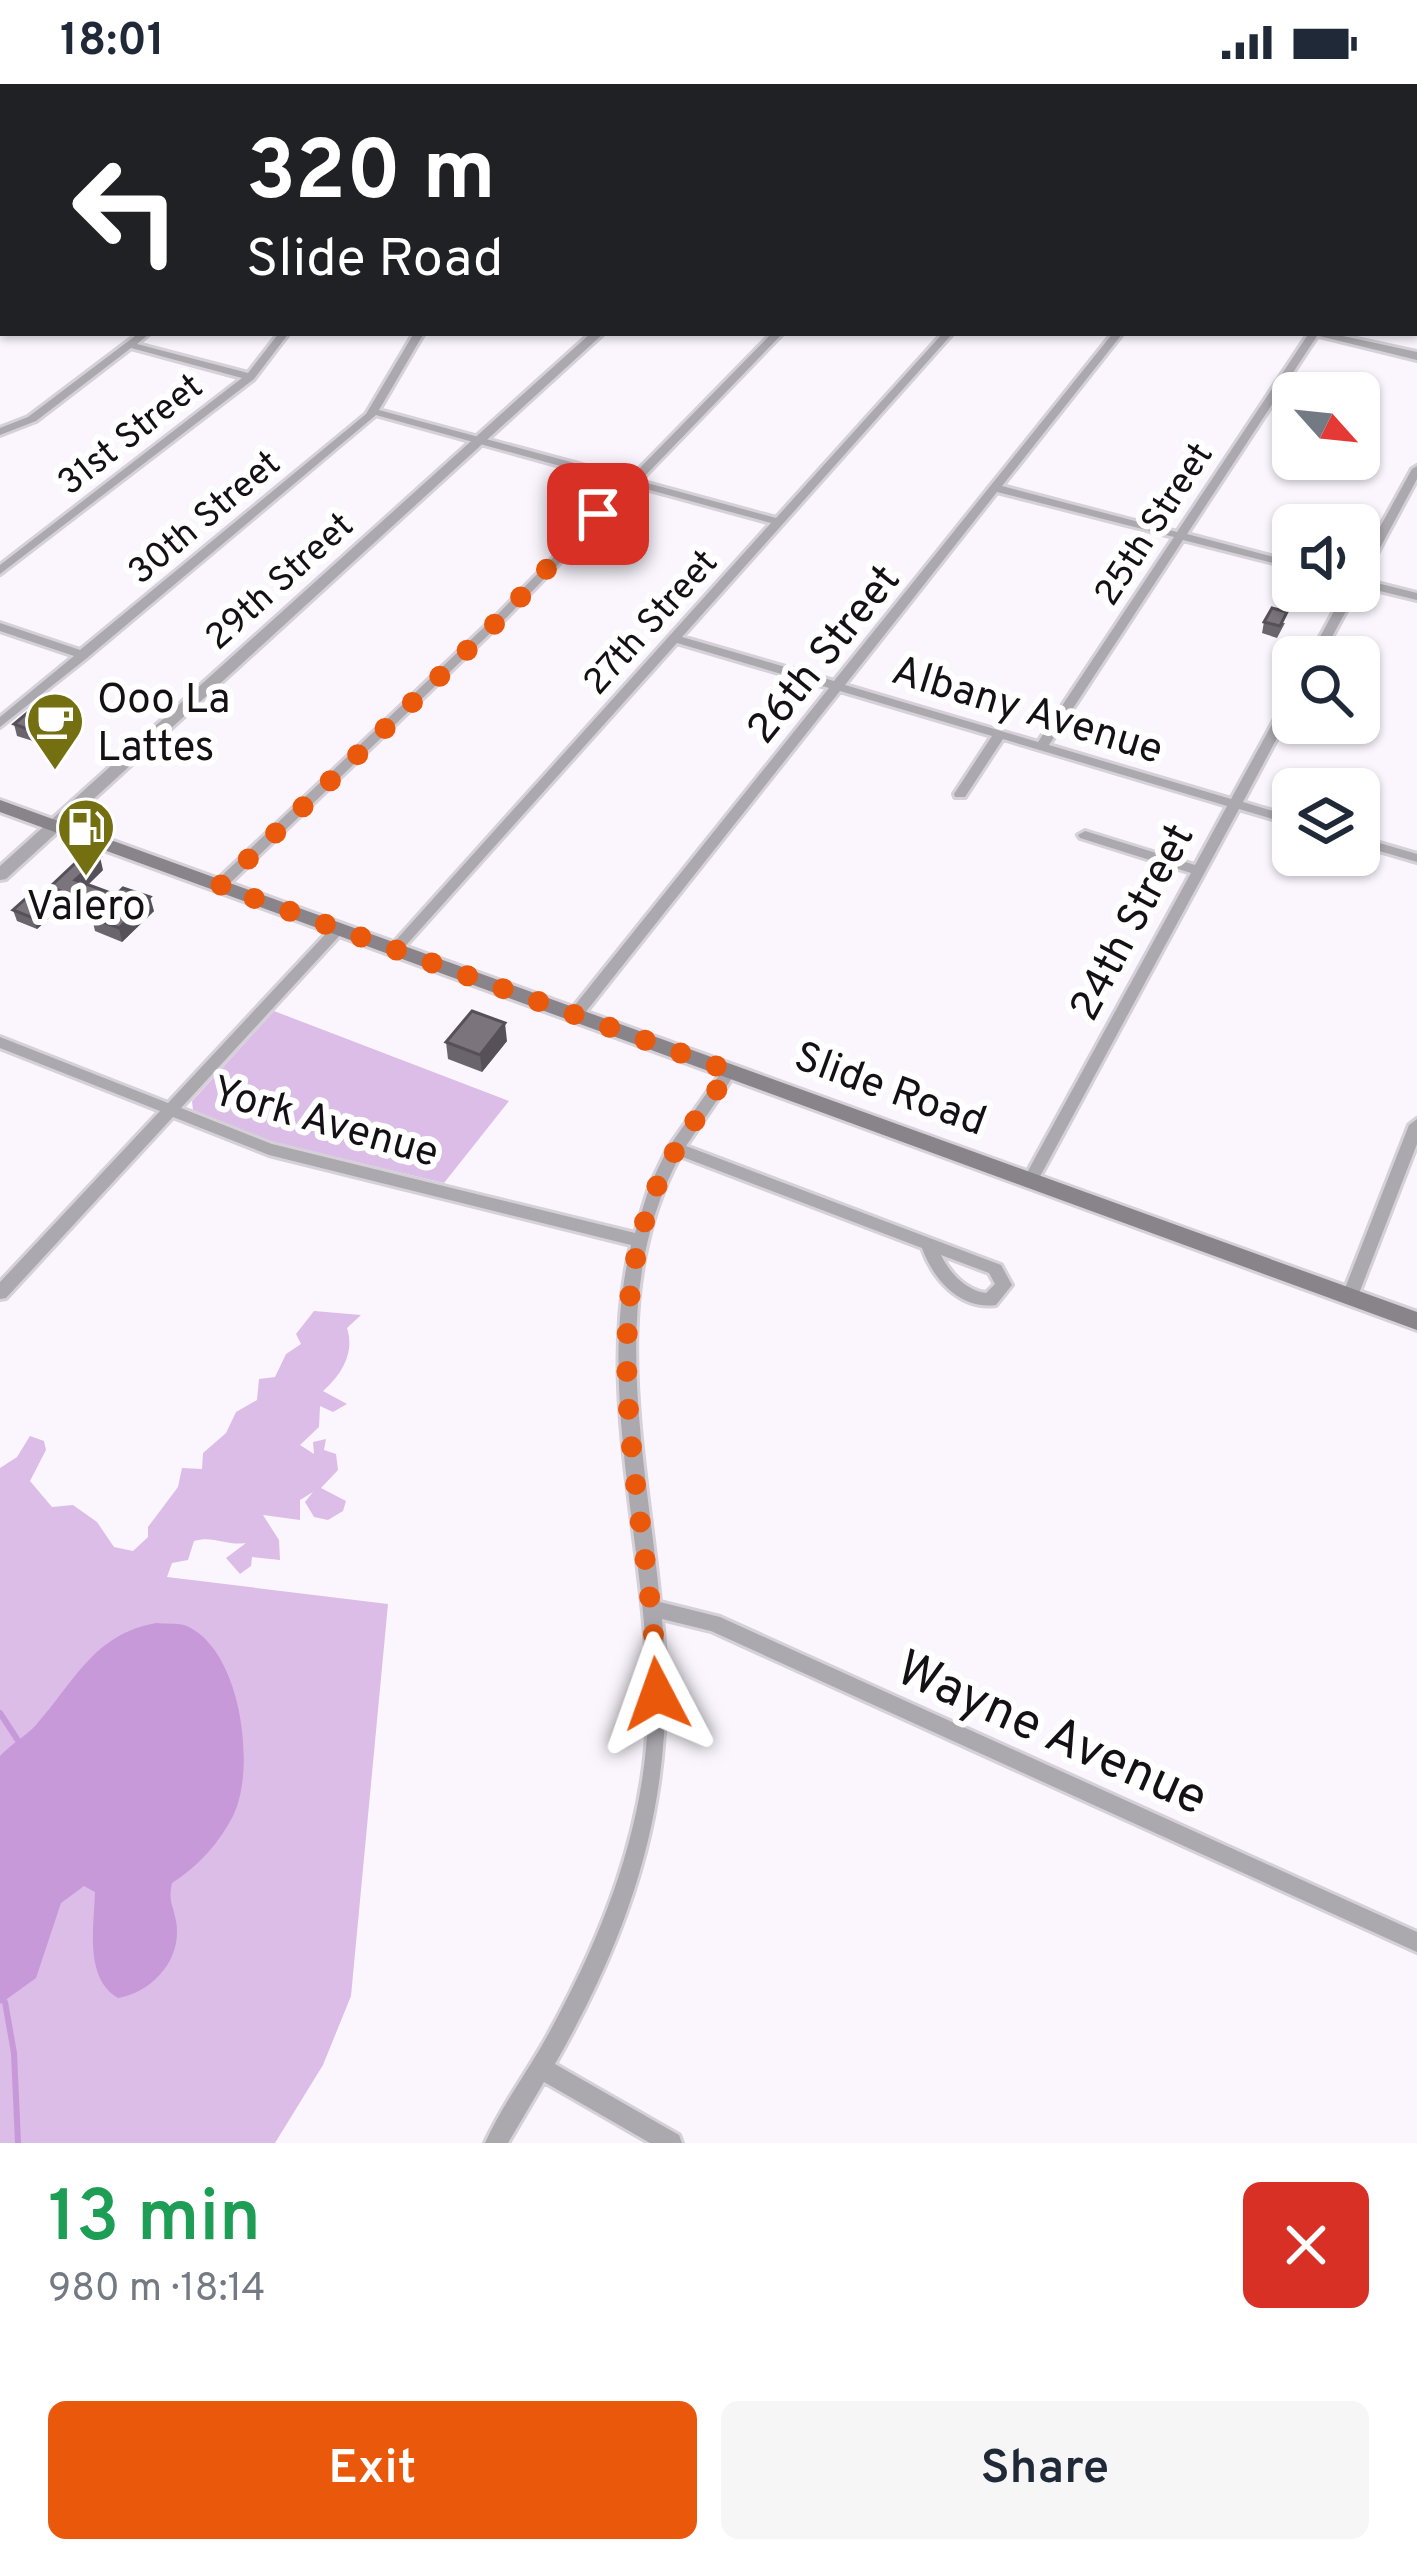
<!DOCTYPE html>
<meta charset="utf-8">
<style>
:root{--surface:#fff;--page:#f6f6f7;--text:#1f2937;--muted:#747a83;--accent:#ea580c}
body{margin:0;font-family:Overpass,sans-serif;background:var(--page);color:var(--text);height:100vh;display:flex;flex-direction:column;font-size:45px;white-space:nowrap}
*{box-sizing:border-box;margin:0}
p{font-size:39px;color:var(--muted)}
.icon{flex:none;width:66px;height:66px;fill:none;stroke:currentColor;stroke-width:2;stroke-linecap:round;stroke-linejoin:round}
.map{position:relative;height:2059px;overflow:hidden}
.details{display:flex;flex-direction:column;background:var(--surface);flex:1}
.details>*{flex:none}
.guide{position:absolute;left:0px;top:0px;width:1419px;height:252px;box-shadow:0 3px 9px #0004;background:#202124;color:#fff;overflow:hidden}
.needle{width:78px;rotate:117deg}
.tools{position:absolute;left:1272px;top:288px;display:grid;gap:24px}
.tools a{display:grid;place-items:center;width:108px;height:108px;border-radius:18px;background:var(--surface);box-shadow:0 3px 9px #0004;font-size:60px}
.pin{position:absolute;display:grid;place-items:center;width:102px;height:102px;color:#fff;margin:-51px;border-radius:24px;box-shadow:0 6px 18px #0006}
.me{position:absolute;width:132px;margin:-66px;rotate:356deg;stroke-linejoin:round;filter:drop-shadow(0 0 9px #0008)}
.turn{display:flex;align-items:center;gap:42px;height:252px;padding:0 48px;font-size:54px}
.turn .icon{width:156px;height:156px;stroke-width:2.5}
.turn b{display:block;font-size:84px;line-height:102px}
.round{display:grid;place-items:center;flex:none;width:126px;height:126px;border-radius:18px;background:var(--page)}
.head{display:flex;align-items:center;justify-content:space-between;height:204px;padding:0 48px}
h1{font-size:72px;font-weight:600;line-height:90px;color:#1e9e55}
.primary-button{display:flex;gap:24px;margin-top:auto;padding:24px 48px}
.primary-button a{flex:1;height:138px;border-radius:18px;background:var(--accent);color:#fff;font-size:48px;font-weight:600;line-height:138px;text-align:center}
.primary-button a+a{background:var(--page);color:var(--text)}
.status{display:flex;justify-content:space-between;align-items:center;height:84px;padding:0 60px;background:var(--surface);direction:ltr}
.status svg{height:33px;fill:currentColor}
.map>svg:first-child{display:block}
</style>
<div class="status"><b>18:01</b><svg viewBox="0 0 49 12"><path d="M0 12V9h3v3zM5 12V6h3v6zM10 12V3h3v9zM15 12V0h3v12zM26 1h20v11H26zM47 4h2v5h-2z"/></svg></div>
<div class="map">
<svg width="1417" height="2059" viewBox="0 0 1417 2059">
<rect width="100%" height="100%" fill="#fbf6fe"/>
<g fill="#dbbde7">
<path d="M274,927L509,1017L444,1099L269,1057L193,1026L192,1017Z"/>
<path d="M314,1227L361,1231L347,1244C355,1268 342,1291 323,1307L347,1320L333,1328L320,1322L319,1343L300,1361L314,1370L313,1358L326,1355L324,1366L336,1370L338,1386L321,1404L346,1417L343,1427L328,1436L314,1433L305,1418L313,1408L300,1416V1436L263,1431L279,1456L280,1476L252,1473L251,1482L240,1490L226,1474L246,1459C227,1462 213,1451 194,1457L188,1476L172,1479L167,1493L388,1520L351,1912L323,1981L275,2059H0V1384L17,1373L30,1352L44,1357L46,1366L30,1397L52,1423L73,1421L97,1438L114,1463L133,1467L148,1453V1443L178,1403L182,1384L202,1385L203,1369L226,1349L236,1328L257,1316L259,1295L275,1293L286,1270L301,1260L296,1250Z"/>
</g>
<path fill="#c799d9" d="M156,1539C164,1540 177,1539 184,1541C241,1562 257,1684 233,1732C218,1761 198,1782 172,1799C168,1817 173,1820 176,1837C183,1875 153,1908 118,1914C84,1894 94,1843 95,1808L84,1802L61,1819L36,1894L0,1920V1672C11,1660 26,1652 36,1641C75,1597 94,1550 156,1539Z"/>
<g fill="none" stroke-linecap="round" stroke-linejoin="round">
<g stroke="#c799d9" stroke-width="6">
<path d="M0,1629L17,1655"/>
<path d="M5,1918L14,1969L18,2059"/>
</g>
<defs>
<g id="minor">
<path d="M59,0H69L66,3H56Z"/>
<path d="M766,0H775L777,3H768Z"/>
<path d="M941,0H960L967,3H948Z"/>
<path d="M1308,0H1317L1315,3H1306Z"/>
<path d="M3,32V38L0,39V33Z"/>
<path d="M0,222L3,223V229L0,228Z"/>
<path d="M3,241V248L0,249V242Z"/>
<path d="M139,249H150L137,260L248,289L279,249H289L254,295L0,490V481L242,294L131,264L36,337L0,351V344L28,333Z"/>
<path d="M414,249H424L379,326L630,394L772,249H783L640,397L776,434L943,249H953L682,553L834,597L1113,249H1123L1002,402L1177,448L1309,249H1319L1187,450L1293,478V484L1183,456L1049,661L1231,715L1287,613L1293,609V624L1243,718L1293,733V741L1239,725L1036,1100H1026L1023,1096L1191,789L1080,754L1078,751L1085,747L1195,781L1227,722L1003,655L965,713H955L954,710L992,652L840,607L581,934H571L569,930L571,926L829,604L677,559L400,868L395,870L388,865L771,439L635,402L505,535L225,804L220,805L213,801L215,798L497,531L625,400L376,331L87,574L0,643V633L74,572L0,547V539L80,566L366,330ZM997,408L1174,453L1038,658L845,601Z"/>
<path d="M1417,382V395L1365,492L1361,495L1417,509V516L1359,502V481L1412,385Z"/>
<path d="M1345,507H1357L1321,573H1309Z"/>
<path d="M1359,753L1417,770V778L1359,761Z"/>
<path d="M338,840L343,842L345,845L343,848L181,1024L272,1060L635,1149L650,1101L668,1064L725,983L730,982L737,987L686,1062L1001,1181L1012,1201L996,1221C960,1226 933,1195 922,1164L680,1072C605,1209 646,1371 660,1518L720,1533L1417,1848V1868L711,1547L662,1535C678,1703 638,1835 555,1980L679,2051L682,2059H650L544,1998L508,2059H485C502,2021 529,1986 549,1949C603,1851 645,1744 648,1631C651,1475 594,1316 631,1161L269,1071L173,1033L6,1214L0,1215V1198L160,1027L0,964V953L168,1019L333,842ZM941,1171L989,1189L995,1200L986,1209C965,1206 950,1189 941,1171Z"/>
<path d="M1417,1035V1060L1358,1212L1356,1217H1344L1342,1212L1409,1041Z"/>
</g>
<g id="tertiary">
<path d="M198,0H216L221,3H203Z"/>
<path d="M591,249H604L6,795L0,796V782Z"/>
<path d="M1307,249H1329L1417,268V276Z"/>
</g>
<g id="secondary">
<path d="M201,0L198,3H184L187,0Z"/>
<path d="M3,111V120L0,121V112Z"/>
<path d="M0,716L1417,1228V1246L0,728Z"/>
</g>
</defs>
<use href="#minor" stroke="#d6d1d9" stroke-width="6"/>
<use href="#tertiary" stroke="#d6d1d9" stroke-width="6"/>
<use href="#secondary" stroke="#d6d1d9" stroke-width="6"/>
<use href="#minor" fill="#aca9ae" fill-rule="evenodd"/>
<use href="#tertiary" fill="#aca9ae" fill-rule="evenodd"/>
<use href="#secondary" fill="#88848a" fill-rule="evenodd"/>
</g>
<g fill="#6a646c">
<path d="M1264,538L1285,539L1277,554L1262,549Z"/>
<path d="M60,621L63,632L33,657L17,652L14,640Z"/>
<path d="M103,786L88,801L154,827L122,858L95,847L92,834L94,832L54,817L50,803Z"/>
<path d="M52,816L56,828L37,845L17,837L13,826Z"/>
<path d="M507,957L482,988L448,975L446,958Z"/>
</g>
<g fill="#565158">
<path d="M60,621L63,632L33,657L30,646Z"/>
<path d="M100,773L103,786L79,809L75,796Z"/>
<path d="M150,813L154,827L122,858L119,844Z"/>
<path d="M52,816L56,828L37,845L33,834Z"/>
<path d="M505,939L507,957L482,988L480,971Z"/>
</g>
<g fill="#7b747d" stroke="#565158" stroke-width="3">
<path d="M1272,524L1287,528L1280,542L1264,538Z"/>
<path d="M44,615L60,621L30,646L14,640Z"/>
<path d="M87,768L100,773L75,796L116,811L123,804L150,813L119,844L92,834L103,823L50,803Z"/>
<path d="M32,809L52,816L33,834L13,826Z"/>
<path d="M472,927L505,939L480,971L446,958Z"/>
</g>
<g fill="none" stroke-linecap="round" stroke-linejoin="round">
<path stroke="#ea580c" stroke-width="21" stroke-dasharray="0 37.8" d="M598,430L502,533L220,802L730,987C705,1024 675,1060 657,1102C591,1265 653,1443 657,1610"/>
</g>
<defs>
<symbol id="cafe-pin" viewBox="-11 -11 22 30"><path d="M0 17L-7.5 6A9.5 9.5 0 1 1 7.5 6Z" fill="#747011" stroke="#fff"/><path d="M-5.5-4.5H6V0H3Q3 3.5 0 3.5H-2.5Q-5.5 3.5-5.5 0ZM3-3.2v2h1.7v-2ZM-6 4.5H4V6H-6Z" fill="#fff"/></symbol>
<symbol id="fuel-pin" viewBox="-11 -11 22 30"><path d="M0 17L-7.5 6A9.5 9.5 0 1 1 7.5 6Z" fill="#747011" stroke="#fff"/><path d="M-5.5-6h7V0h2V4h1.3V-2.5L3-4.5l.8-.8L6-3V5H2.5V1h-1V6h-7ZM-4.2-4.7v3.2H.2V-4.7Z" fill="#fff"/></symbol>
</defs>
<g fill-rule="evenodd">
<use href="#cafe-pin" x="22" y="604" width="66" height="90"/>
<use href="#fuel-pin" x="53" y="710" width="66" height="90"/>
</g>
<g text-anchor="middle" stroke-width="12" stroke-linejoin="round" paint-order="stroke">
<g font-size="36" fill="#141115" stroke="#fff">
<text transform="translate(129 349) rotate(-38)" y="13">31st Street</text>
<text transform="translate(203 432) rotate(-40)" y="13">30th Street</text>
<text transform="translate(1152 439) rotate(-57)" y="13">25th Street</text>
<text transform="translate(278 496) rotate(-42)" y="13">29th Street</text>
<text transform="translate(649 537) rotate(-48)" y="13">27th Street</text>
</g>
<g font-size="42" fill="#141115" stroke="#fff">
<text transform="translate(822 569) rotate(-51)" y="15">26th Street</text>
<text transform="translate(1028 624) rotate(17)" y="15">Albany Avenue</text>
<text transform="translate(1130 837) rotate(-62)" y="15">24th Street</text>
<text transform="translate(891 1003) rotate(20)" y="15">Slide Road</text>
<text transform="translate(326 1036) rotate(16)" y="15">York Avenue</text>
</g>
<g font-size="42" fill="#141115" stroke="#fff" text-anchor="start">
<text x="97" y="628">Ooo La<tspan x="97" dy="48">Lattes</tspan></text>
<text x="86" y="835" text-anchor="middle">Valero</text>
</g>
<g font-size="51" fill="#141115" stroke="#fff">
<text transform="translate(1053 1647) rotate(24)" y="18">Wayne Avenue</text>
</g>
</g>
</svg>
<div class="tools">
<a><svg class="needle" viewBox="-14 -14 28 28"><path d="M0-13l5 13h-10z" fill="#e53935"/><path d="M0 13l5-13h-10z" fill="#747a83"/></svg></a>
<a><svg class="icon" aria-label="sound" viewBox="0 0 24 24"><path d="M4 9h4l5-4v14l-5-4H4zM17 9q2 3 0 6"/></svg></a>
<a><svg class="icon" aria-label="search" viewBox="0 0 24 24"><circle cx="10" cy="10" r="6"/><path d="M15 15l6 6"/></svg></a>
<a><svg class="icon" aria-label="layers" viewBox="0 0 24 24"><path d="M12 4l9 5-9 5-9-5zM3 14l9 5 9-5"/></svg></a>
</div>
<div class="pin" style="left:598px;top:430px;background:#d93025"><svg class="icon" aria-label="arrive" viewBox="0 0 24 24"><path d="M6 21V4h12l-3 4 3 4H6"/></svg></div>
<svg class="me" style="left:657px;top:1610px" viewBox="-20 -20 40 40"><path d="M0-17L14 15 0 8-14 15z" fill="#ea580c" stroke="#fff" stroke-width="4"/></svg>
<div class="guide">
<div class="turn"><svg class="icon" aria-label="left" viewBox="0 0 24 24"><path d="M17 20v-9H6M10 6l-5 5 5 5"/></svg><div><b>320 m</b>Slide Road</div></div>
</div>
</div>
<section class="details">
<div class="head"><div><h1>13 min</h1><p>980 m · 18:14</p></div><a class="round" style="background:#d93025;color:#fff"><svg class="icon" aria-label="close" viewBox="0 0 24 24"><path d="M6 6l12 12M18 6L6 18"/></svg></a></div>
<div class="primary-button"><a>Exit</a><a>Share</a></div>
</section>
